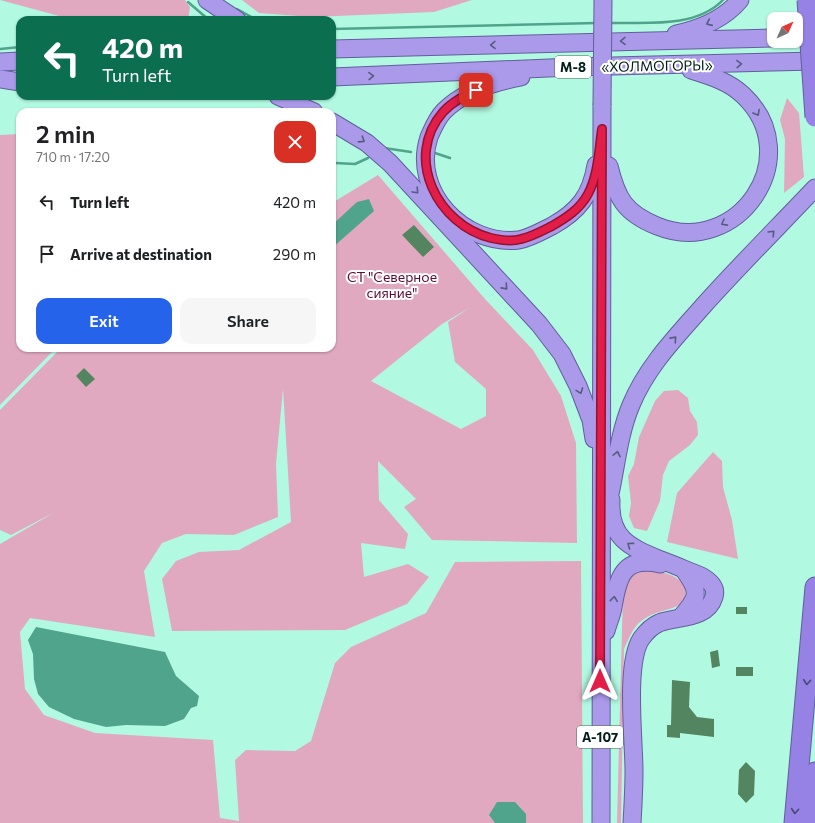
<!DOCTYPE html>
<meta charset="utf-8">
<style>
:root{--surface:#fff;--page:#f6f6f6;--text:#202124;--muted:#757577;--accent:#2563eb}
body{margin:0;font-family:Commissioner,sans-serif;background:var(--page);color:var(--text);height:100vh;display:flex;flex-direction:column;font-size:15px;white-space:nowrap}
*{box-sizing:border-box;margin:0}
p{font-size:13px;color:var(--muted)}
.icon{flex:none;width:22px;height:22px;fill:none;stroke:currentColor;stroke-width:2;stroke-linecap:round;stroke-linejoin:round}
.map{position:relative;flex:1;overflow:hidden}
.panel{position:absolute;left:16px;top:108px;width:320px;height:244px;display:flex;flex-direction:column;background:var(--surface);border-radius:12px;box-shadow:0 1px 3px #0004}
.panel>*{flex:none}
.hud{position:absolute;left:16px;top:16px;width:320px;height:84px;border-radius:12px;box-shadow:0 1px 3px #0004;background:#0b6e4f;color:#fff;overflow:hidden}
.needle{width:26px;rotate:45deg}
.tools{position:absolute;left:767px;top:12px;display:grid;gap:8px}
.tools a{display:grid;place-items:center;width:36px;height:36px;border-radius:8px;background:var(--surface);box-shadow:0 1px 3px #0004;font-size:20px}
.pin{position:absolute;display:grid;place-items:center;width:34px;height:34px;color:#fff;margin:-17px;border-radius:8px;box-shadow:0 2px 6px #0006}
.me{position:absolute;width:44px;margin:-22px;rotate:0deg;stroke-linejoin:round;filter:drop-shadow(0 0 3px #0008)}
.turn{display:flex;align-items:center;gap:14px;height:84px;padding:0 20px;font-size:18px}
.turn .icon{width:52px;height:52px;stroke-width:2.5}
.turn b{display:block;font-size:28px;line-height:34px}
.round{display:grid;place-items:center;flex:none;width:42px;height:42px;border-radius:12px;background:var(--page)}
.overview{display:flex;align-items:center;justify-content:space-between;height:68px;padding:0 20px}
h1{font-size:24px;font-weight:600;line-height:30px}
.action{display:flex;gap:8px;margin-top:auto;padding:8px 20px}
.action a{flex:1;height:46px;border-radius:12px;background:var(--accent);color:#fff;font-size:16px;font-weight:600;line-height:46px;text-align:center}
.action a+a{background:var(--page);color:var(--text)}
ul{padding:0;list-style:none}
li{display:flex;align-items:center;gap:12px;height:52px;padding:0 20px}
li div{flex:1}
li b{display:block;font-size:15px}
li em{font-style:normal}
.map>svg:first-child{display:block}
</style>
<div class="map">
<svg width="815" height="823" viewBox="0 0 815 823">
<rect width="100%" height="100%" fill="#b2f9e1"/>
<g fill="#e1a9c0" fill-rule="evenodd">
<path d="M0,0H185L190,7L188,20H74Z"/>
<path d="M242,0H472L434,12L312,17L259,13Z"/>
<path d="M787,98L799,113L804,177L784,193L785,139L780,120Z"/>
<path d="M20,134V348H56L0,405V135Z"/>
<path d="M378,175L485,299L533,350L561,396L576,443L577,543L432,540L404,507L416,499L378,461L379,500L408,534L405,549L361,543L364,577L408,564L429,577L407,604L345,630L172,631L162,579L176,561L199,552L239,550L291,522L283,389L276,464L278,517L234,535L186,534L162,543L144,571L155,637L30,618L20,632L25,689L44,715L95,733L213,740L220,818L239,821L235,760L246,750L295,751L311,741L335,663L351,647L426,613L455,562L581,561L583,823H0V544L55,512L11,535L0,530V410L61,348H332V203ZM471,307L448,322L455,362L486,389V416L461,429L371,381L442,324Z"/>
<path d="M678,390L688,398L690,411L697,422L698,435L690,445L669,461L663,475L660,501L647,531L634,528L629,516L631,503L628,476L634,464L639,437L655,401L664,391Z"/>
<path d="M713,452L722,461L723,487L732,520L738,559L667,542L677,493Z"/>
<path d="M650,570C664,572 689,577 685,596C684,601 680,605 675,607C665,611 654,612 644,619C633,626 629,638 624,649L621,823H617L623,590C628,576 635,572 650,570Z"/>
</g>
<g fill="#50a48c">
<path d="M369,199L374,211L332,248V225L357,202Z"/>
<path d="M36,627L165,652L176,676L199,696L197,706L191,708L184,719L165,726L126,725L106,727L74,719L49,707L38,694L34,679L33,654L28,640Z"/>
<path d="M497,802H515L526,814V823H495L489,815Z"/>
</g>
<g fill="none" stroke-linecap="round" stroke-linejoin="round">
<g stroke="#50a48c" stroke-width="2.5">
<path d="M188,2L209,20"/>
<path d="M237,9L255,19L261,20"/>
<path d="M608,23C645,22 695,29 723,0"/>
<path d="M332,29L597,23"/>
<path d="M0,49L20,47"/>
<path d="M384,148L411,152"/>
<path d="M435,153L450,158"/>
<path d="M335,163L355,164L368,158"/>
</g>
</g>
<g fill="#538560">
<path d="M414,225L434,247L423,257L402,235Z"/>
<path d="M84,368L95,379L86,387L76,376Z"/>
<rect x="736" y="607" width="11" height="7"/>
<path d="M718,650L720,666L712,668L710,652Z"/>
<rect x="736" y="667" width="17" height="9"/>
<path d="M672,680L690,682L689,707L697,717L714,719V737L680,733V738L667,737V725H671Z"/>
<path d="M746,762L755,771L754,795L746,803L738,794L739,770Z"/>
</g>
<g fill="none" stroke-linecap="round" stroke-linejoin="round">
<defs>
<g id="trunk">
<path d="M207,0L237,20"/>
<path d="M676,34C700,29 724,19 740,0"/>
<path d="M796,37H815"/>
<path d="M332,49L774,38"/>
<path d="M0,62L20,61"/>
<path d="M332,77L572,67L815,61"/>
<path d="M521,77C493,82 464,91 444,111C437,118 433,128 429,137C411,192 464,246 519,240C530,238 542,231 552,226C579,211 591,195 596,165"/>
<path d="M0,79L20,82"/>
<path d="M278,96L314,112"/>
<path d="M332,122L367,143L390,163L539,324L562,354L578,386L591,420L594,439"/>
<path d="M609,166C617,199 625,213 657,226C738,259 808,156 743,95C728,81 710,76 691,70"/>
<path d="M611,500C609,539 630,547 661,560C675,565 688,571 701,576C710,581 717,587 714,597C707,620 677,616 659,623C652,626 646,632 641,639C625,664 634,740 634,771C634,789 633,806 632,823"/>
<path d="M608,503C616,470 618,436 631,405C647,366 677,336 704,305C740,265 778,227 815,188"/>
<path d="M681,617C699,597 700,592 684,570"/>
<path d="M606,631C608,623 612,615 613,607C618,577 623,556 660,564"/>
<path d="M601,823L602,105"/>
</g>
<g id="motorway">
<path d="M794,823L815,587"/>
<path d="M809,823L815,772"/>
</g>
</defs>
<use href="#trunk" stroke="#625e9c" stroke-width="19"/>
<use href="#motorway" stroke="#625e9c" stroke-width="21"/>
<use href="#trunk" stroke="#ab9aea" stroke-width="17"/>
<use href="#motorway" stroke="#9681e4" stroke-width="19"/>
<defs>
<path id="trunk-bridge" d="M602,105L603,0"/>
<path id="motorway-bridge" d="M807,0L815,117"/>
</defs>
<use href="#trunk-bridge" stroke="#625e9c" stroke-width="19" stroke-linecap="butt"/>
<use href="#motorway-bridge" stroke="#625e9c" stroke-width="21" stroke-linecap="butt"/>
<use href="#trunk-bridge" stroke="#ab9aea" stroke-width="17"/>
<use href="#motorway-bridge" stroke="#9681e4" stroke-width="19"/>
</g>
<defs><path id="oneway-chevron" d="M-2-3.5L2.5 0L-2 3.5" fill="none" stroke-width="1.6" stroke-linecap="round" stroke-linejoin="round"/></defs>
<g stroke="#565c80">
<use href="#oneway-chevron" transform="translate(709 23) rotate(156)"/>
<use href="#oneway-chevron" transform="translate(623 41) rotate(179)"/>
<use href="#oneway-chevron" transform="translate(493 45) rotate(179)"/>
<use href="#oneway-chevron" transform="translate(739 64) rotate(-2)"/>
<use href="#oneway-chevron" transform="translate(371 76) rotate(-2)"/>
<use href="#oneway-chevron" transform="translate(757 113) rotate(61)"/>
<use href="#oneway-chevron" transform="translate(362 140) rotate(33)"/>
<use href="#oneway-chevron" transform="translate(416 191) rotate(47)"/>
<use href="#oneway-chevron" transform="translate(724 223) rotate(151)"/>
<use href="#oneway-chevron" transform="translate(772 233) rotate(-46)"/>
<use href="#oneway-chevron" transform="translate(505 287) rotate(48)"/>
<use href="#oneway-chevron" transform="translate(674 339) rotate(-48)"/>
<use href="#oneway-chevron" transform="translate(580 391) rotate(70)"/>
<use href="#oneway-chevron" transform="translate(617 454) rotate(-78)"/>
<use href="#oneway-chevron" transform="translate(630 545) rotate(-144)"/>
<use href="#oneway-chevron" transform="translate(614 599) rotate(-84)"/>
</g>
<g stroke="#444b73">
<use href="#oneway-chevron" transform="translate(807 682) rotate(95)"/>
<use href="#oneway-chevron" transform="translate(795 811) rotate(95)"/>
</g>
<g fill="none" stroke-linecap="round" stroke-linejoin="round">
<defs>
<path id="route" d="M476,90C464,96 452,102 443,112C403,158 438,225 491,238C500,240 511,242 521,239C531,237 542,231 552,226C566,218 580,209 588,194C598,176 599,150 602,129L600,681"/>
</defs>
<use href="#route" stroke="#92132f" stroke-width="10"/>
<use href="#route" stroke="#e11d48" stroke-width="7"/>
</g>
<g text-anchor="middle" stroke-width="4" stroke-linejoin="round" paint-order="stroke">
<g fill="#fff" stroke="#4d625c" stroke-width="1">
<rect x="555" y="56" width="36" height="22" rx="3"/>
<rect x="577" y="726" width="46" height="22" rx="3"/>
</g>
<g font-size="13" font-weight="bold" fill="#011e16">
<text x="573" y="72">М-8</text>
<text x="600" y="742">А-107</text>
</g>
<g font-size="14" fill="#011e16" stroke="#fff">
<text transform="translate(657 66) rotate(-1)" y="5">«ХОЛМОГОРЫ»</text>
</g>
<g font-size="14" fill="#5d0b3a" stroke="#fff">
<text x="392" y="282">СТ "Северное<tspan x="392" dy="16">сияние"</tspan></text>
</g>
</g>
</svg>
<div class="tools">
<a><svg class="needle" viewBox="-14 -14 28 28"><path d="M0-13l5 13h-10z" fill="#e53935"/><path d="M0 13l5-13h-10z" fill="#757577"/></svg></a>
</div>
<div class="pin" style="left:476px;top:90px;background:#d93025"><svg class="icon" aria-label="arrive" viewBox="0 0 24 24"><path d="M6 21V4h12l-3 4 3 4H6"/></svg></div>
<svg class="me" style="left:600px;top:681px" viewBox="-20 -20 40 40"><path d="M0-17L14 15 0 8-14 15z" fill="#e11d48" stroke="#fff" stroke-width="4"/></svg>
<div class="hud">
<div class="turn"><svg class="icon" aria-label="left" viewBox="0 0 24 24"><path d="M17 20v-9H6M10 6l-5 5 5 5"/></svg><div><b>420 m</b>Turn left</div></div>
</div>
<section class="panel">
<div class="overview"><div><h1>2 min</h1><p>710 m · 17:20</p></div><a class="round" style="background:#d93025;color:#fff"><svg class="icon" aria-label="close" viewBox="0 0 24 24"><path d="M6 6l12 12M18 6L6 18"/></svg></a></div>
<ul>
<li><svg class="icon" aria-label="left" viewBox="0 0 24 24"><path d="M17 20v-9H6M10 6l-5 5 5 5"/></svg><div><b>Turn left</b></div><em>420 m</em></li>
<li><svg class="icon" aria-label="arrive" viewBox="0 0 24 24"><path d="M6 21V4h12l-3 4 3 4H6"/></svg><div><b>Arrive at destination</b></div><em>290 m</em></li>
</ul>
<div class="action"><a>Exit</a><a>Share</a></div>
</section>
</div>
